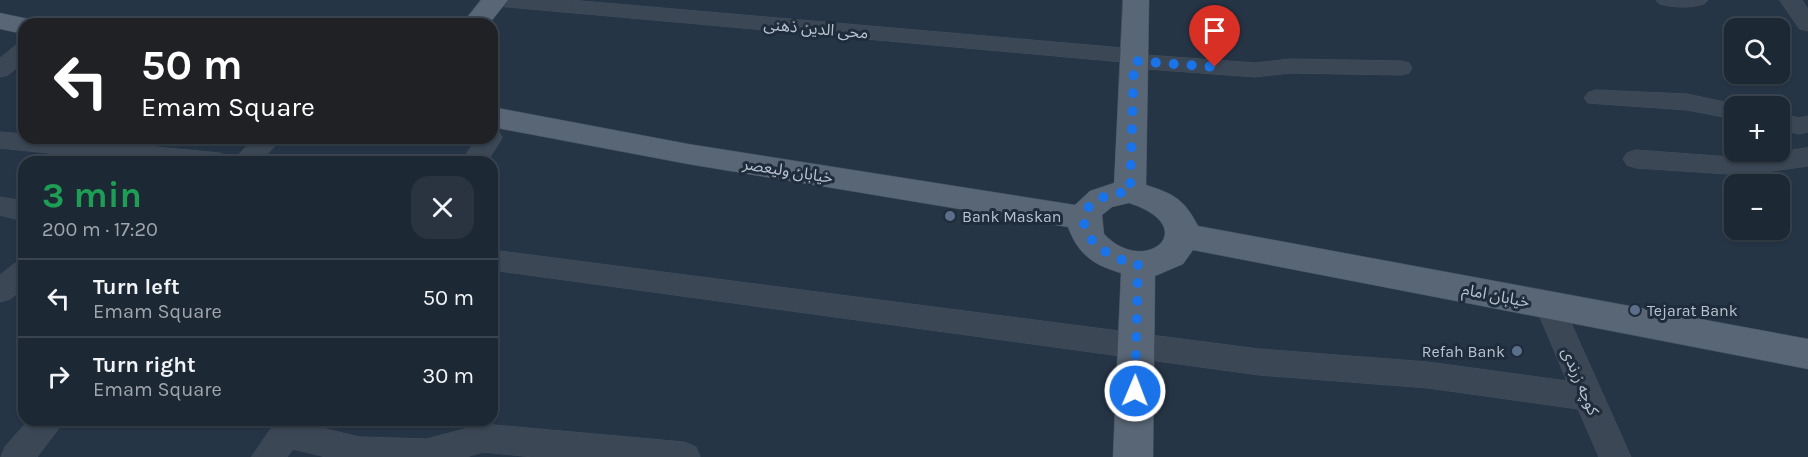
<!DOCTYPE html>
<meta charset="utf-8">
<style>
:root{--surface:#1c2834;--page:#293440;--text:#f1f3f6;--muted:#a0a6ac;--line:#3a444f}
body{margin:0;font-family:Karla,"Noto Sans Arabic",sans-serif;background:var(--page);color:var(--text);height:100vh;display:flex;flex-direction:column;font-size:22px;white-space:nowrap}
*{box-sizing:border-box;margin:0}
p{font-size:20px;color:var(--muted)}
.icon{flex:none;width:33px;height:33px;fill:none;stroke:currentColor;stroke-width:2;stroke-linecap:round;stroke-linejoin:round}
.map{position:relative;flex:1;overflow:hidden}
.sheet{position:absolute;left:18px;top:156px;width:480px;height:270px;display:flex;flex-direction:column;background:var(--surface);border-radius:18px;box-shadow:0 2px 4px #0004,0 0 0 2px var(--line)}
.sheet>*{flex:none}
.top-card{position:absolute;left:18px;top:18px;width:480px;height:126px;border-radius:18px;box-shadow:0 2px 4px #0004,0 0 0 2px var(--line);background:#202124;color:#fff;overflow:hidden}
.fabs{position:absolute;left:1724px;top:18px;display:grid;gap:12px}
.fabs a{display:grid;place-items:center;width:66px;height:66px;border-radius:12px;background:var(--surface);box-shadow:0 2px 4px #0004,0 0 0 2px var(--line);font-size:30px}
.pin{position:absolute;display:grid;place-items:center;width:51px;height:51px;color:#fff;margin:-62px -26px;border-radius:50% 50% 50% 0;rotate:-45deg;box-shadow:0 0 6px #0007}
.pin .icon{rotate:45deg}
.me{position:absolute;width:66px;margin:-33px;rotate:1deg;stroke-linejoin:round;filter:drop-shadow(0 0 4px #0008)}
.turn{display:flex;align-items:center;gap:21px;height:126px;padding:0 24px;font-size:27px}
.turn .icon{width:78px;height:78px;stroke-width:2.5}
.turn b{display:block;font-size:42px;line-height:51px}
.round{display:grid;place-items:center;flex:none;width:63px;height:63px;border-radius:18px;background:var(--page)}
.overview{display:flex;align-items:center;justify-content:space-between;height:102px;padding:0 24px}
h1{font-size:36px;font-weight:700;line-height:45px;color:#1e9e55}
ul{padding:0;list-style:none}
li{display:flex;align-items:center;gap:18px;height:78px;padding:0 24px;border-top:2px solid var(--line)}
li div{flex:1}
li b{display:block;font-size:22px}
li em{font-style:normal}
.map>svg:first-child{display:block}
</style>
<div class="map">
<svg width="1808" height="457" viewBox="0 0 1808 457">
<rect width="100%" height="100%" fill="#263546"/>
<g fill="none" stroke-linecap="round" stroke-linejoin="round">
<defs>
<g id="minor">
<path d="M486,0H570L1135,49L1146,55L1255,63L1290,59L1401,61L1409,63L1412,68L1409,73L1401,75L1290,73L1255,77L1134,68L1126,66L1123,62L497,6L490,4Z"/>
<path d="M1656,0H1708L1704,4C1691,8 1673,8 1660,4Z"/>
<path d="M1780,0H1802L1808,9V31L1800,29Z"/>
<path d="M24,43V62L8,75L0,77V58L16,45Z"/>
<path d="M1596,90L1687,94L1743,106H1734V119L1687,110L1588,103L1584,98L1588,93Z"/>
<path d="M1779,113L1799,118L1808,116V132L1799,134L1779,129Z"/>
<path d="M492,130L499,132L502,138L487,162H461L477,138H492Z"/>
<path d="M0,132L24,134V138H64L219,153L228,156L232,162H134L0,148Z"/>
<path d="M255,138H282L260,162H232Z"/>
<path d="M1808,148V166L1744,175L1636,168L1627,165L1623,159L1627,153L1636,150L1744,158Z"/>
<path d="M0,197L24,201V221L0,215Z"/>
<path d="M492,250L1259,349L1428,362L1567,381L1535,305L1539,297L1549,294L1559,297L1563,305L1631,457H1599L1578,409L1428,388L1259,375L492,270Z"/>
<path d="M24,261V288L10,299L0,302V275L14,264Z"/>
<path d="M29,420H65L37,457H1L5,447Z"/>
<path d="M277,420H312L310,425L359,437L427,439L483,424L684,442L696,447L700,457H533L483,452L466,457H326L293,449L287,457H252Z"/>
</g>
<g id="major">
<path d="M481,0H508L489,24H462Z"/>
<path d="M1123,0H1149L1146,185C1174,194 1184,199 1198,226L1808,339V369L1193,250L1183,264L1155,276L1153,457H1113L1121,273C1093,265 1078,254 1068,227L688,164L492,127V107L688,144L1075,205L1090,191L1114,183ZM1129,203C1204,227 1145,278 1104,234L1102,215L1112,207Z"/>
<path d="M0,13L33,20L36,24H24V34L0,29Z"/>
</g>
</defs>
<use href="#minor" stroke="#44505e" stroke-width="1"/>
<use href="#major" stroke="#44505e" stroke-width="1"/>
<use href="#minor" fill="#3b4755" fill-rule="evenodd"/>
<use href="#major" fill="#596675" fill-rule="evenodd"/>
</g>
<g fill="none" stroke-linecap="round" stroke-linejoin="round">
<path stroke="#1a73e8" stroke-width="10" stroke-dasharray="0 18" d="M1135,391L1138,264C1079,254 1057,196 1130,192L1134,61L1215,67"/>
</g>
<g fill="#5c6f8a" stroke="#1f2c3b" stroke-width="2">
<circle cx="950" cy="216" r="6"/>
<circle cx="1635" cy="310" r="6"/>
<circle cx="1517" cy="351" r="6"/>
</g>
<g text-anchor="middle" stroke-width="6" stroke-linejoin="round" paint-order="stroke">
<g font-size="16" fill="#b9c2ce" stroke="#1f2c3b">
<text transform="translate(816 28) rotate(5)" y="6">محی الدین ذهنی</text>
<text transform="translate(788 170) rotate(9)" y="6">خیابان ولیعصر</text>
<text transform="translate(1496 295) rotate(11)" y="6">خیابان امام</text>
<text transform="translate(1581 381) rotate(67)" y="6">کوچه زرندی</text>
</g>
<g font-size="16" fill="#b9c2ce" stroke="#1f2c3b" text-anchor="start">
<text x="962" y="222">Bank Maskan</text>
<text x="1647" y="316">Tejarat Bank</text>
<text x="1505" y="357" text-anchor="end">Refah Bank</text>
</g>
</g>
</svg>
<div class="fabs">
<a><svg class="icon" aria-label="search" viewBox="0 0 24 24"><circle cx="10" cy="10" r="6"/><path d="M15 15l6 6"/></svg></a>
<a>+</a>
<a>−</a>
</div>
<div class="pin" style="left:1215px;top:67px;background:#d93025"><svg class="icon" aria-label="arrive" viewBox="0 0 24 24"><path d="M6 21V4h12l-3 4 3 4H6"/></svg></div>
<svg class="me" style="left:1135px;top:391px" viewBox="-20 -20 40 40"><circle r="17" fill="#1a73e8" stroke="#fff" stroke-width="3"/><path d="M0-11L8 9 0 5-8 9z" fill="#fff"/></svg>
<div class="top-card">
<div class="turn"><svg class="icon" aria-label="left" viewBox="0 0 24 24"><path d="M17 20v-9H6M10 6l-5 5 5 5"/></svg><div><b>50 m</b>Emam Square</div></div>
</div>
<section class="sheet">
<div class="overview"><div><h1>3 min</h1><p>200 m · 17:20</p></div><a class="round"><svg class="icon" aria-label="close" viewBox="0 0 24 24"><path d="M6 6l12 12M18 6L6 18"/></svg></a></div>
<ul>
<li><svg class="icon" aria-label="left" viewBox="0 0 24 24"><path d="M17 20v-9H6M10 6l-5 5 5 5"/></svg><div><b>Turn left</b><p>Emam Square</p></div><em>50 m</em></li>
<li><svg class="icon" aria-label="right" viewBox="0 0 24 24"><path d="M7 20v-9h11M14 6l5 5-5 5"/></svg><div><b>Turn right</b><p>Emam Square</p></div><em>30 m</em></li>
</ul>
</section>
</div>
